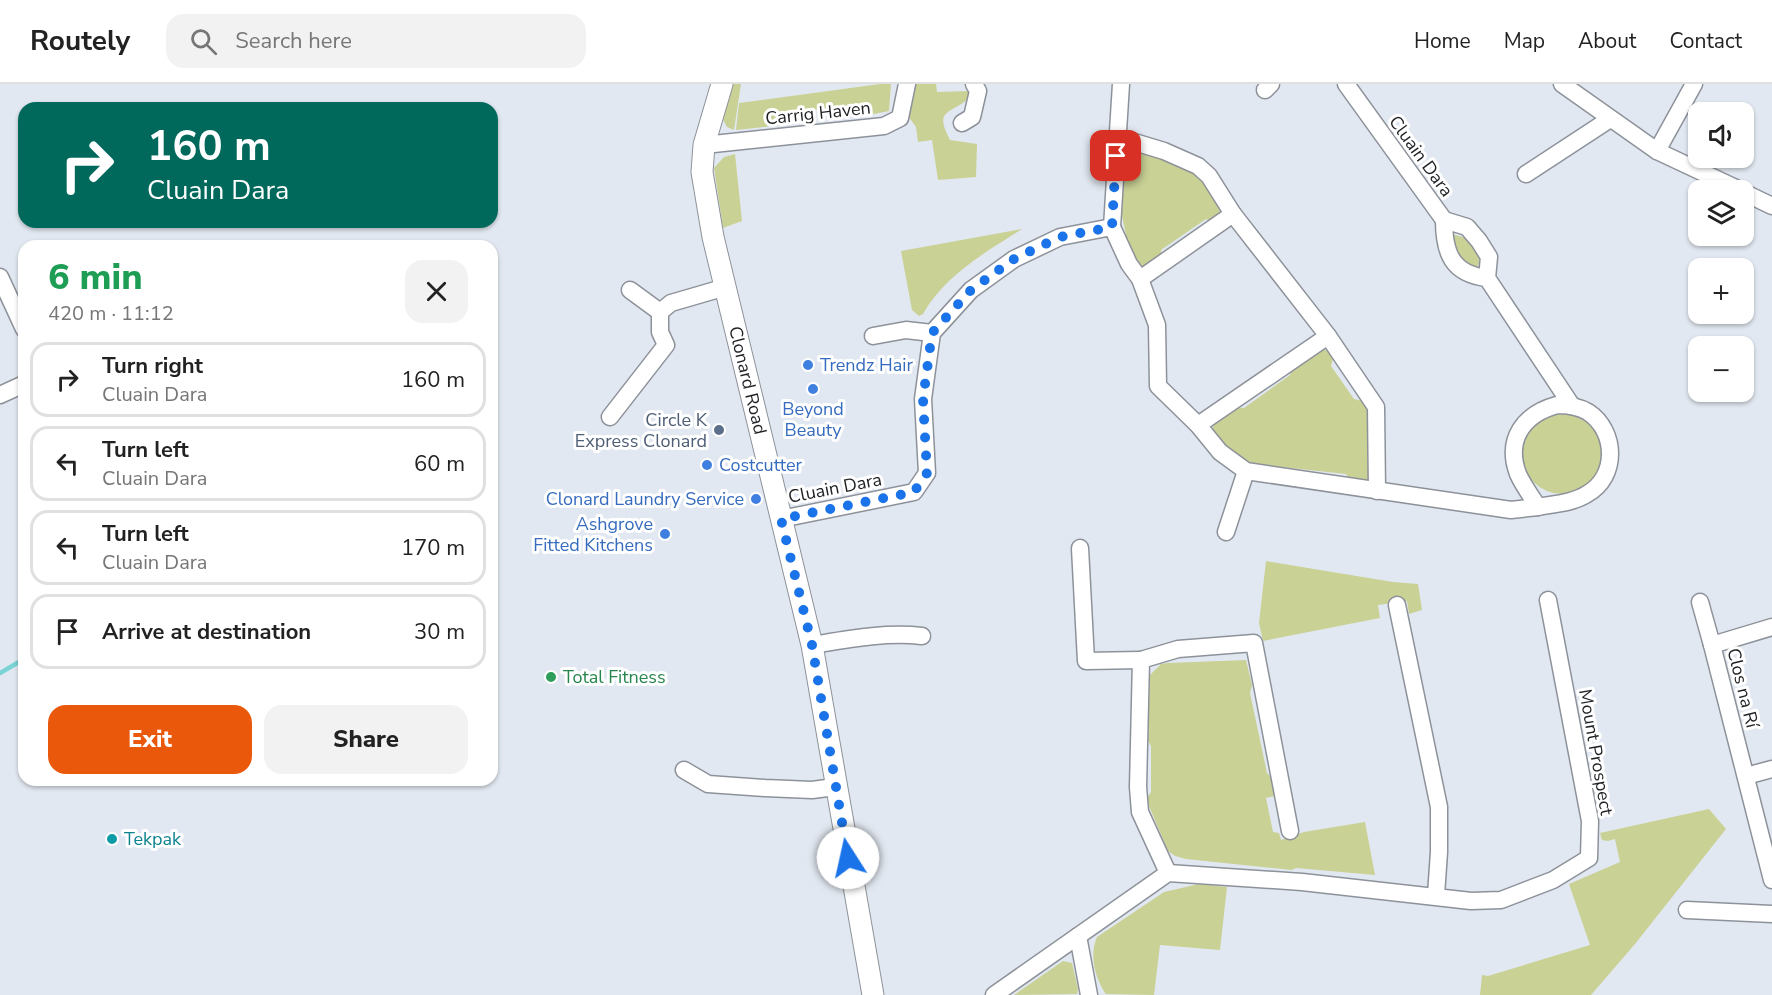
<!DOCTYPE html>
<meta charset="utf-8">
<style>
:root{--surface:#fff;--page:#f2f2f2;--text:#222;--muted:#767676;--line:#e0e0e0;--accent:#ea580c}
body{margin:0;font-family:"Nunito Sans",sans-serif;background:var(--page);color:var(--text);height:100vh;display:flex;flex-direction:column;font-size:22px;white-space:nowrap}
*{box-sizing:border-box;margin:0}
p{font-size:20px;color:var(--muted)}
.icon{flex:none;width:33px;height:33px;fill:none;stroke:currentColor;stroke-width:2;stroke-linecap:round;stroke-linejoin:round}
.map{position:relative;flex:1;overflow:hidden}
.panel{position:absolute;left:18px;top:156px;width:480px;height:546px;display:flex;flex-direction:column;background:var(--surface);border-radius:18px;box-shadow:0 2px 4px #0004}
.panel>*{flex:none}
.top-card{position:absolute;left:18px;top:18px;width:480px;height:126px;border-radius:18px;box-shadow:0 2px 4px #0004;background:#00695c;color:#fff;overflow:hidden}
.controls{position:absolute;left:1688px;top:18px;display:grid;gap:12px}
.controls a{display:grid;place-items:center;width:66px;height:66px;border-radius:12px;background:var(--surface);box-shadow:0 2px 4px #0004;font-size:30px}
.pin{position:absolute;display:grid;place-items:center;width:51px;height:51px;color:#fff;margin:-26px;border-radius:12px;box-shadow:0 3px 9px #0006}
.me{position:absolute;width:66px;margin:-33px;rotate:350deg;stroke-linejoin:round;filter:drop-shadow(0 0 4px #0008)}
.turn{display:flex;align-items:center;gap:21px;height:126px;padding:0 30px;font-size:27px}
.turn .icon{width:78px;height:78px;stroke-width:2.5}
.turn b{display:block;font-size:42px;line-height:51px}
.round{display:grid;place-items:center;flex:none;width:63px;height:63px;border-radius:18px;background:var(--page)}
.headline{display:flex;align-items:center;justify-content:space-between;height:102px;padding:0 30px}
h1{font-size:36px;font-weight:800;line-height:45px;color:#1e9e55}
.button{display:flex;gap:12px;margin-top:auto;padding:12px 30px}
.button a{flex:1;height:69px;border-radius:18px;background:var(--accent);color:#fff;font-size:24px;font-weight:800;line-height:69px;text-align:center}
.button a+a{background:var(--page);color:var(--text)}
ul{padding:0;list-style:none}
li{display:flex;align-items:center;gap:18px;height:75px;margin:0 12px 9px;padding:0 18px;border:3px solid var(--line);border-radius:18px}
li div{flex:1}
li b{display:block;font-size:22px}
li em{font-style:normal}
header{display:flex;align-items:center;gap:36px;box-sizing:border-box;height:84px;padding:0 30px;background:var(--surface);border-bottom:2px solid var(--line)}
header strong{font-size:28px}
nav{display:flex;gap:33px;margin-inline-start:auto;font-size:21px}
.search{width:420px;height:54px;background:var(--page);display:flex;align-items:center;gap:15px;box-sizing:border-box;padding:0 21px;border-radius:18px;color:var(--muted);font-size:22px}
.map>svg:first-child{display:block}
</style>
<header>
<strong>Routely</strong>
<div class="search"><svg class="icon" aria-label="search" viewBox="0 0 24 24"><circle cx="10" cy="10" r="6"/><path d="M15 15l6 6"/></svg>Search here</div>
<nav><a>Home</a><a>Map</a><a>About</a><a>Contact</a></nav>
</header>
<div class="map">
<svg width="1772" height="911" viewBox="0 0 1772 911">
<rect width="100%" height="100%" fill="#e2e8f1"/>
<g fill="#c9d195">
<path d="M730,0H741L734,46L727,43L722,34Z"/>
<path d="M880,0H891L889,27L859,33L845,32L844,22L789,29L791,40L736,46L739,19Z"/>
<path d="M914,0H936L937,8L969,7L968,15C949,31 934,25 950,56L977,60L976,93L938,96L932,56L918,58L916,43L908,32Z"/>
<path d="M1136,65L1198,87L1219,117L1220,129L1212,138L1206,135L1161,166L1162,173L1144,184L1136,181L1128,161L1120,122L1123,71Z"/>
<path d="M735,70L742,137L723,144L714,84L724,73Z"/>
<path d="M1022,145C986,168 945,191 923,230L919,232L912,226L901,167Z"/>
<path d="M1451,151C1468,150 1486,167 1477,184L1461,179Z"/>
<path d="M1318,264L1328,267L1333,275L1331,282L1354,315L1362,317L1370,327L1373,394L1368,399L1350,398L1346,390L1281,383L1271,387L1238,373L1213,350V340L1234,323L1244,324L1290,291L1292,283Z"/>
<circle cx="1562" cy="370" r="40"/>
<path d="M1266,477L1393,498L1418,500L1422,526L1409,530L1407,517L1378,521L1380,534L1263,557L1259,539Z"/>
<path d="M1246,576L1252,601L1250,609L1267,689L1271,693L1274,712L1266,714L1273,748L1279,749L1281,756L1304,748L1365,738L1375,791L1296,784L1292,786L1186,775L1175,772L1168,767L1146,715L1151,708V662L1148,657L1150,591L1161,580L1168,579Z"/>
<path d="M1709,725L1726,745L1635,860L1591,911H1480L1482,891L1488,892L1590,861L1569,800L1620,778L1615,755L1608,757L1602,756L1600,749Z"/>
<path d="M1199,800L1227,803L1220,866L1160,861L1154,911L1106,910C1095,894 1089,871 1097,853L1164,808Z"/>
<path d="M1063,877L1072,879L1078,905L1077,910L1014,911Z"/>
</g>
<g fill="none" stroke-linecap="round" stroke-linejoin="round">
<path stroke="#7ad3d4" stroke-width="4.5" d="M0,589L24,575"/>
<defs>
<g id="minor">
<path d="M1346,0L1444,136"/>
<path d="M1562,0L1657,67L1740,106"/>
<path d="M1265,6L1271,0"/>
<path d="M962,39L972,33L978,7L974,0"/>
<path d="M1118,53L1164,67L1198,82L1209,92L1233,130L1328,252L1376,323L1377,407"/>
<path d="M704,61L884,42L900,34L907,0"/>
<path d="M1657,67L1694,0"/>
<path d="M1526,90L1610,35"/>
<path d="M1743,108L1772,122"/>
<path d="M1112,143L1121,0"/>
<path d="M0,193L24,245"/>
<path d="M1487,194C1452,190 1444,169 1444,136L1467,143L1479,157L1489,173L1487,194L1572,322"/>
<path d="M1140,195L1233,130"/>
<path d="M630,206L660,228"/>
<path d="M873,252L906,246L932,249"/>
<path d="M0,311L24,300"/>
<path d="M1557,321C1567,321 1578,322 1588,328C1617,347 1618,393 1587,410C1573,419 1554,420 1538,423C1531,412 1523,401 1518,390C1505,355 1524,330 1557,321Z"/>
<path d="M610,333L666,261L660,248V228L671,219L726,203"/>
<path d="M1198,341L1328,252"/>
<path d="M781,435L914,408L927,389L923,315L932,249L971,206L1014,175L1060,153L1112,143L1129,180L1140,195L1157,241L1158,302L1198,341L1220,368L1246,387L1511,426L1538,423"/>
<path d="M1226,448L1246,387"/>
<path d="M1080,464L1086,577L1141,576"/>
<path d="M1700,518L1712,561"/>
<path d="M1397,521L1439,723V768L1436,811"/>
<path d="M1772,543L1712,561L1772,796"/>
<path d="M812,561C849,555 885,548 922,552"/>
<path d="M684,686L708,700L765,704L812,706L835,703"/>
<path d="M1746,692L1772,685"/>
<path d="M1168,789L1140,728L1138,703L1141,576L1178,565L1254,559L1290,747"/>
<path d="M1687,826L1772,830"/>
<path d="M1078,852L1089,911"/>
<path d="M994,911L1168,789L1302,798L1471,817L1501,816L1553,796L1589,774L1590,737L1548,516"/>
</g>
<g id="tertiary">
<path id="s1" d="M722,0L704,61L702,88L713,153L812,561L873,911"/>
</g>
</defs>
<use href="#minor" stroke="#8d929a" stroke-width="19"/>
<use href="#tertiary" stroke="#8d929a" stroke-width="23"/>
<use href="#minor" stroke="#fff" stroke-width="16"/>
<use href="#tertiary" stroke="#fff" stroke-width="21"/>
</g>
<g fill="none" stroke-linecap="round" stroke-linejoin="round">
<path stroke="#1a73e8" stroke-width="10" stroke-dasharray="0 18" d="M848,774L812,561L781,435L914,408L927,389L923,315L932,249L971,206L1014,175L1060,153L1112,143L1116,72"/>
</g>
<g fill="#3f7fe0" stroke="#fff" stroke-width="2">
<circle cx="808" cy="281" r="6"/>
<circle cx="813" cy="305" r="6"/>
<circle cx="707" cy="381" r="6"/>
<circle cx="756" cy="415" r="6"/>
<circle cx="665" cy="450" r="6"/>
</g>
<circle fill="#5c6f8a" stroke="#fff" stroke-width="2" cx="719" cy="346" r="6"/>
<circle fill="#2e9e5b" stroke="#fff" stroke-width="2" cx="551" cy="593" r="6"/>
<circle fill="#0f9aa8" stroke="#fff" stroke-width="2" cx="112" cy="755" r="6"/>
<g text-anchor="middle" stroke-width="6" stroke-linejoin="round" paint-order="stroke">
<g font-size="18" fill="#1e2023" stroke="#fff">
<text transform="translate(818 29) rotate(-6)" y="6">Carrig Haven</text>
<text transform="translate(1421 72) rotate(54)" y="6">Cluain Dara</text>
<text dy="6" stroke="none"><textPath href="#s1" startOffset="304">Clonard Road</textPath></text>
<text transform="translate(835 404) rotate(-11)" y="6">Cluain Dara</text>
<text transform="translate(1743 604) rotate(76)" y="6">Clos na Rí</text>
<text transform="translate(1596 668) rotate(80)" y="6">Mount Prospect</text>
</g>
<g font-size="18" fill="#366cbe" stroke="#fff" text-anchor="start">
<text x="820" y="287">Trendz Hair</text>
<text x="813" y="331" text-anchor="middle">Beyond<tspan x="813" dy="21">Beauty</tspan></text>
<text x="719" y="387">Costcutter</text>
<text x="744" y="421" text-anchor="end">Clonard Laundry Service</text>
<text x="653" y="446" text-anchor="end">Ashgrove<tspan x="653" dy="21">Fitted Kitchens</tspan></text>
</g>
<g font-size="18" fill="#4e5e75" stroke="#fff" text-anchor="end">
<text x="707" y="342">Circle K<tspan x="707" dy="21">Express Clonard</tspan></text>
</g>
<g font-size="18" fill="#27864d" stroke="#fff" text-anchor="start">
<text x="563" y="599">Total Fitness</text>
</g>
<g font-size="18" fill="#0d838f" stroke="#fff" text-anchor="start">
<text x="124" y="761">Tekpak</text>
</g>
</g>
</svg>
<div class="controls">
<a><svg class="icon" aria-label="sound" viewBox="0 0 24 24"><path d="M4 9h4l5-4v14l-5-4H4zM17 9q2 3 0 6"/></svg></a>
<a><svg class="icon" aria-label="layers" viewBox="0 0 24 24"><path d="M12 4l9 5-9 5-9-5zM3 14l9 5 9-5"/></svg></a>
<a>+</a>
<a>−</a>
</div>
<div class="pin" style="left:1116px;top:72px;background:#d93025"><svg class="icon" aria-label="arrive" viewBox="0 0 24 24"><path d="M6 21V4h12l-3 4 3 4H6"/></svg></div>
<svg class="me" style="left:848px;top:774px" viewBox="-20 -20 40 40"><circle r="19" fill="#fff"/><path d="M0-13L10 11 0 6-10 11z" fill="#1a73e8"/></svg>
<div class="top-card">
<div class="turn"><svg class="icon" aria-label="right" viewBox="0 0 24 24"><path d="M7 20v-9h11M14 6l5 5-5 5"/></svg><div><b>160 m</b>Cluain Dara</div></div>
</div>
<section class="panel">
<div class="headline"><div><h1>6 min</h1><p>420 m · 11:12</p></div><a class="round"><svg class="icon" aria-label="close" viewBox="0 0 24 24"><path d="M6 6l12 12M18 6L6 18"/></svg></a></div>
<ul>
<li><svg class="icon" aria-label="right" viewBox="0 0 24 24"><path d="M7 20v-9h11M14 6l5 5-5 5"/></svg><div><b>Turn right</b><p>Cluain Dara</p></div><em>160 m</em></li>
<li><svg class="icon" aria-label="left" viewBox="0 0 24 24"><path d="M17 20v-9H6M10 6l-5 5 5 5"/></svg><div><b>Turn left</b><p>Cluain Dara</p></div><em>60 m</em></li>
<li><svg class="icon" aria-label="left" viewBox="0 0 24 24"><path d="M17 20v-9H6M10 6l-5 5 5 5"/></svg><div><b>Turn left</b><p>Cluain Dara</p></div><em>170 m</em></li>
<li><svg class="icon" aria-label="arrive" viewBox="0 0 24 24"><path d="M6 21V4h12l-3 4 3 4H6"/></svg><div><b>Arrive at destination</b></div><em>30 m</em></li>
</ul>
<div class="button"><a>Exit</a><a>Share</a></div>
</section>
</div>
